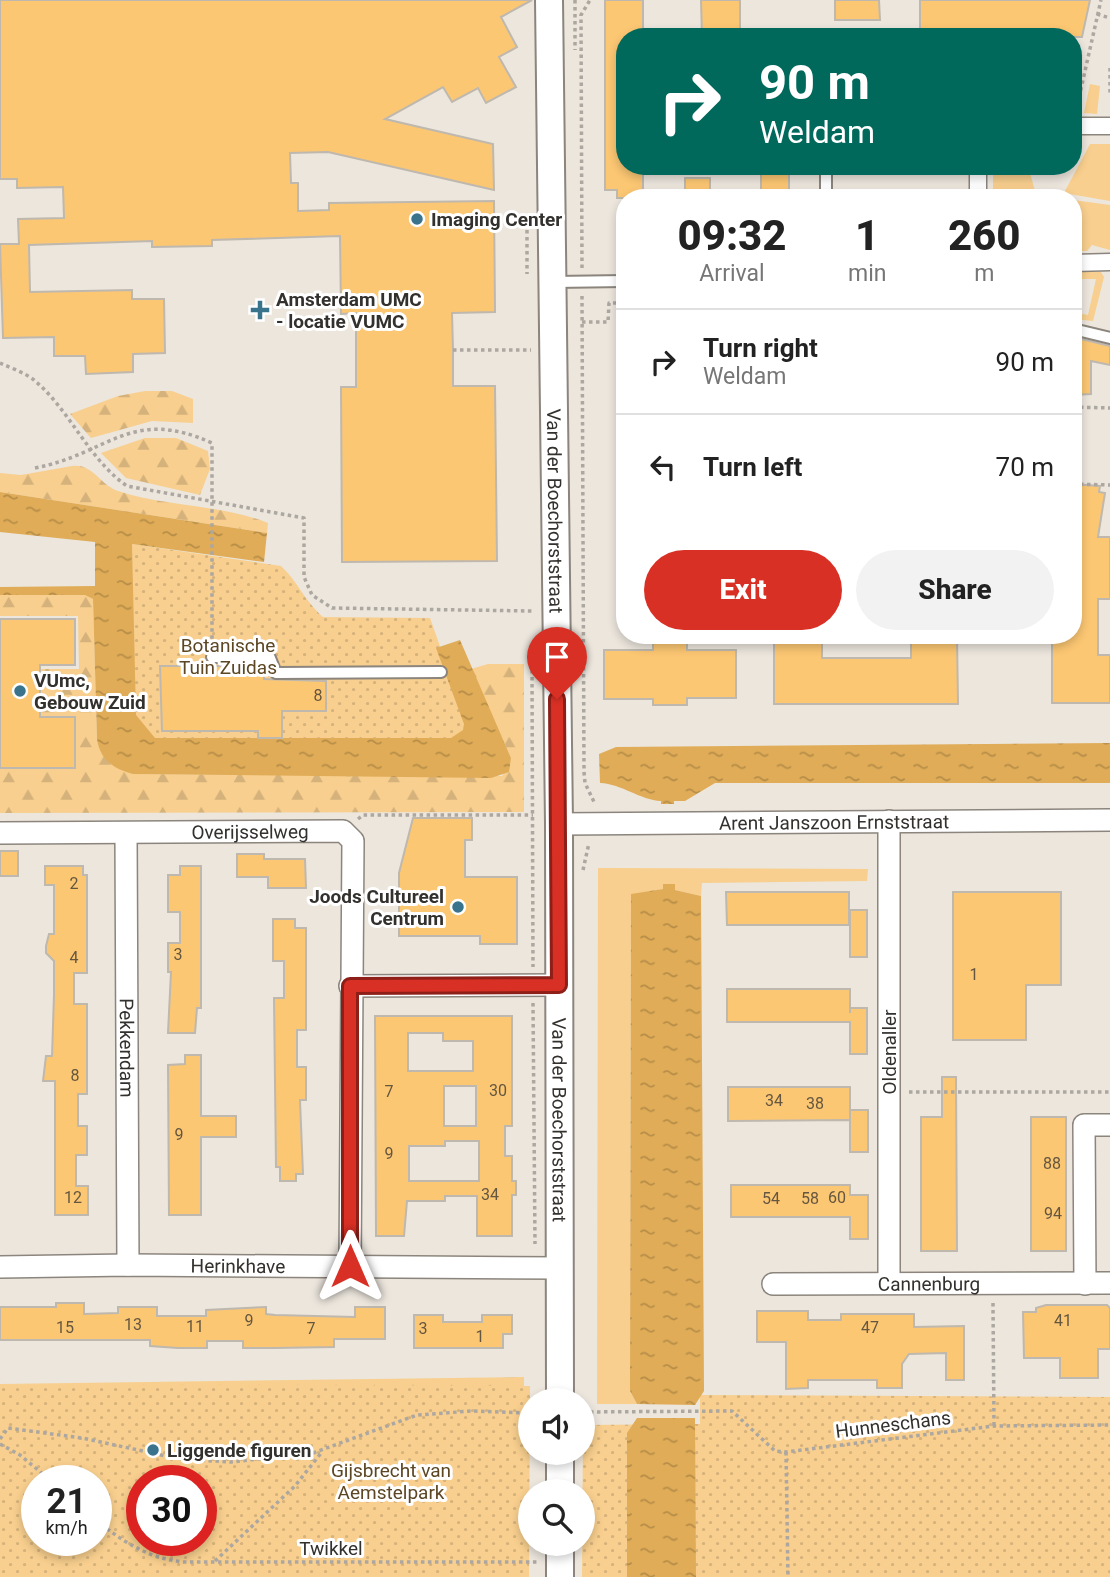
<!DOCTYPE html>
<style>
:root{--surface:#fff;--page:#f2f2f2;--text:#222;--muted:#767676;--line:#e0e0e0;--accent:#d93025}
body{margin:0;font-family:Roboto,sans-serif;background:var(--page);color:var(--text);height:100vh;display:flex;flex-direction:column;font-size:26px;white-space:nowrap}
*{box-sizing:border-box;margin:0}
p{font-size:23px;color:var(--muted)}
.icon{flex:none;width:38px;height:38px;fill:none;stroke:currentColor;stroke-width:2;stroke-linecap:round;stroke-linejoin:round}
.map{position:relative;flex:1;overflow:hidden}
.drawer{position:absolute;left:616px;top:189px;width:466px;height:455px;display:flex;flex-direction:column;background:var(--surface);border-radius:28px;box-shadow:0 4px 10px #0003}
.drawer>*{flex:none}
.banner{position:absolute;left:616px;top:28px;width:466px;height:147px;border-radius:28px;box-shadow:0 4px 10px #0003;background:#00695c;color:#fff;overflow:hidden}
.tools{position:absolute;left:518px;top:1388px;display:grid;gap:14px}
.tools a{display:grid;place-items:center;width:77px;height:77px;border-radius:50%;background:var(--surface);box-shadow:0 4px 10px #0003;font-size:35px}
.speed{position:absolute;left:21px;top:1465px;display:flex;gap:14px;font-size:35px;font-weight:700;text-align:center}
.speed>*{display:grid;place-content:center;width:91px;height:91px;border-radius:50%;background:var(--surface);box-shadow:0 4px 10px #0003;line-height:1}
.speed small{font-size:18px;font-weight:400}
.speed .limit{border:10px solid #d22;background:#fff;color:#111}
.pin{position:absolute;display:grid;place-items:center;width:60px;height:60px;color:#fff;margin:-72px -30px;border-radius:50% 50% 50% 0;rotate:-45deg;box-shadow:0 0 7px #0007}
.pin .icon{rotate:45deg}
.me{position:absolute;width:77px;margin:-38px;rotate:0deg;stroke-linejoin:round;filter:drop-shadow(0 0 5px #0008)}
.turn{display:flex;align-items:center;gap:24px;height:147px;padding:0 28px;font-size:32px}
.turn .icon{width:91px;height:91px;stroke-width:2.5}
.turn b{display:block;font-size:49px;line-height:60px}
.eta{display:flex;justify-content:space-evenly;align-items:center;height:119px;text-align:center}
.eta b{font-size:42px;font-weight:800;line-height:49px}
.action{display:flex;gap:14px;margin-top:auto;padding:14px 28px}
.action a{flex:1;height:80px;border-radius:42px;background:var(--accent);color:#fff;font-size:28px;font-weight:800;line-height:80px;text-align:center}
.action a+a{background:var(--page);color:var(--text)}
ul{padding:0;list-style:none}
li{display:flex;align-items:center;gap:21px;height:105px;padding:0 28px;border-top:2px solid var(--line)}
li div{flex:1}
li b{display:block;font-size:26px}
li em{font-style:normal}
.map>svg:first-child{display:block}
</style>
<div class="map">
<svg width="1110" height="1577" viewBox="0 0 1110 1577">
<defs>
<pattern id="forest-firs" width="22" height="20" patternUnits="userSpaceOnUse" patternTransform="scale(1.75)"><rect width="22" height="20" fill="#f8cf8e"/><path d="M5 1l3.5 6h-7zM16 11l3.5 6h-7z" fill="#d5b27b"/></pattern>
<pattern id="park-dots" width="8" height="8" patternUnits="userSpaceOnUse" patternTransform="scale(1.75)"><rect width="8" height="8" fill="#f8cf8e"/><path d="M2 2h.1M6 6h.1" fill="none" stroke="#d5b27b" stroke-width="1.8" stroke-linecap="round"/></pattern>
<pattern id="water-ripples" width="26" height="14" patternUnits="userSpaceOnUse" patternTransform="scale(1.75)"><rect width="26" height="14" fill="#e0ac57"/><path d="M2 4q2-2 4 0t4 0M15 11q2-2 4 0t4 0" fill="none" stroke="#b68d48"/></pattern>
</defs>
<rect width="100%" height="100%" fill="#ece6dd"/>
<g fill="#f8cf8e">
<path d="M1090,84L1100,86L1097,114L1084,113Z"/>
<path d="M1090,144H1110V201L1064,193Z"/>
<path d="M993,166H1028L1037,198H993Z"/>
<path d="M1073,200L1110,205V250L1092,245L1087,251H1073Z"/>
<path d="M1073,271L1101,272L1104,277L1093,321L1073,319V312L1088,315L1096,279H1073Z"/>
<path d="M598,868L868,869L867,881L702,883L701,896L675,890L674,884H664L663,889L631,895L630,1391L637,1404H597Z"/>
</g>
<g fill="url(#forest-firs)">
<path d="M145,391H172L193,399V423L152,421L91,438L70,414L118,396Z"/>
<path d="M145,438H176L208,451L210,469L200,495L126,478L101,453Z"/>
<path d="M72,466C93,463 100,485 118,491C167,507 220,504 268,523L267,533L0,492V473L21,475Z"/>
<path d="M0,595H86L93,599L97,739L133,774L502,776L511,758L471,669L488,664H524V812L0,813V767L36,718L35,669H79L78,616H0Z"/>
<path d="M524,1377V1398L0,1384Z"/>
</g>
<g fill="url(#park-dots)" fill-rule="evenodd">
<path d="M132,544L281,566C299,583 303,599 323,617L430,618L447,666L484,728L464,751H133Z"/>
<path d="M0,1384L530,1386L529,1577H0ZM37,1480H96V1540H37ZM142,1480H201V1540H142Z"/>
<path d="M700,1395L1110,1397V1577H582L583,1425L700,1424Z"/>
</g>
<g fill="url(#water-ripples)">
<path d="M0,492L267,533L264,562L132,544L136,715L155,738H451L463,730L464,724L436,648L460,640L511,758L509,772L491,778L133,774C114,769 100,760 97,739L93,599L85,595H0V587L95,586V542L0,532Z"/>
<path d="M1110,743V783H715L685,801H674V804H661V801C640,800 622,784 600,783L599,754L616,747Z"/>
<path d="M663,884H675V890L701,896L704,1391L695,1405L637,1404L630,1391L631,894L663,889Z"/>
<path d="M637,1418H695L696,1577H627V1433Z"/>
</g>
<g fill="#fcc773" stroke="#beb8af" stroke-width="2" fill-rule="evenodd">
<path d="M0,0H532L501,17L517,47L499,57L516,87L486,103L478,88L452,102L443,87L385,119L493,144L494,190L328,152L290,153L291,183H298V211L329,210V203L494,201L495,312L452,313L453,350V386H495L497,561L342,562L341,387H356V313L341,314L340,236L212,240V246L152,247V241L29,245L30,292L132,290V299H164L165,353L133,354V372L86,374L85,356H54V337L3,338L0,244H19L18,219L64,218L63,187L17,188V179H0Z"/>
<path d="M605,0H643V37H625V166H643V198H617V190H605Z"/>
<path d="M701,0H740V37H702Z"/>
<path d="M835,0H879L880,20H835Z"/>
<path d="M920,0H1090L1082,37H920Z"/>
<rect x="761" y="166" width="28" height="32"/>
<rect x="685" y="178" width="25" height="20"/>
<path d="M1073,337L1110,346V365L1091,361V394L1073,395Z"/>
<path d="M1073,484L1100,486L1099,492L1105,493L1098,537H1110V599H1098V655H1110V703H1052V635H1073Z"/>
<path d="M0,619H75V665H40V717H75V768H0Z"/>
<path d="M774,635H822V658H911V635H957L958,704H774Z"/>
<path d="M687,639V650H736V698H687V705H653V699H604V650H653V640Z"/>
<path d="M160,666H264V679L326,681V711H282V738H258V731H162Z"/>
<path d="M413,818H472V840H465V877H517V944H480V936H399V873Z"/>
<rect x="0" y="851" width="18" height="25"/>
<path d="M237,854H264V859H305L306,888H268V877H237Z"/>
<path d="M45,866H83V875H87V973H74V1004H87V1094H78V1126H87V1155H76V1186H88V1215H55V1081H43L46,1056H52L54,995V961L46,953V946L49,934H54V885H45Z"/>
<path d="M180,866H201V1008H197L195,1033H168L171,972H168V943H180V912H168V875H180Z"/>
<path d="M726,892H849V925H727Z"/>
<path d="M953,892H1061V985H1026V1040H953Z"/>
<rect x="850" y="910" width="17" height="47"/>
<path d="M273,919H295V928H306V1030H297V1067H306V1100H300L303,1174H296V1181H280V1167H276L274,998H284V961H273Z"/>
<path d="M727,989H850V1013V1008H867V1054H850V1022H727Z"/>
<path d="M375,1016H512V1126H505V1156H512V1181H516V1195H512V1236H477V1196H445V1201H407L404,1236H376ZM408,1033H443V1041H473V1071H408ZM444,1086H476V1126H444ZM445,1141H479V1181H409V1146H445Z"/>
<path d="M185,1055H201V1116H236V1137H201V1215H169L168,1065L185,1064Z"/>
<path d="M942,1077H956L957,1251H921V1117H942Z"/>
<path d="M728,1087H850V1119V1110H868V1152H850V1120L728,1121Z"/>
<rect x="1031" y="1117" width="35" height="134"/>
<path d="M731,1185H850V1195H868V1239H850V1217H731Z"/>
<path d="M56,1303H84V1314L118,1313V1307H157V1316H206V1310L266,1307V1314L275,1315L355,1317V1307H385V1339H334V1347L275,1348H243V1341H207V1348H178L150,1346V1340H0V1307H56Z"/>
<path d="M1046,1305H1107L1110,1308V1349H1098V1378H1060V1358H1024L1023,1312H1036V1308Z"/>
<path d="M757,1311H808V1320H841V1314H914V1327L964,1326V1380H946V1353L909,1354L902,1364V1388H877V1380H808V1388L786,1389V1342H757Z"/>
<path d="M414,1315H443V1322H482V1315H512V1334H503V1348H414Z"/>
</g>
<g fill="none" stroke-linecap="round" stroke-linejoin="round">
<defs>
<g id="service">
<path d="M826,166V198"/>
<path d="M554,282L625,281"/>
<path d="M1073,329L1110,338"/>
<path d="M212,657L270,658L276,673L441,672"/>
</g>
<g id="pedestrian">
<path d="M1073,126H1110"/>
<path d="M978,166V198"/>
<path d="M1073,263L1110,262"/>
</g>
<g id="minor">
<path id="s1" d="M559,824L1110,820"/>
<path id="s2" d="M0,833L343,831L353,841L350,1266"/>
<path id="s3" d="M126,833L128,1265"/>
<path d="M350,986L559,985"/>
<path id="s4" d="M0,1267L128,1265L560,1268"/>
<path d="M889,1283V821"/>
<path id="s5" d="M773,1284L1110,1283"/>
<path d="M1085,1284L1084,1125H1110"/>
</g>
<g id="tertiary">
<path id="s6" d="M549,0L559,824L560,1400"/>
<path d="M560,1452V1491"/>
<path d="M560,1544V1577"/>
</g>
</defs>
<use href="#service" stroke="#8b857d" stroke-width="14"/>
<use href="#pedestrian" stroke="#8b857d" stroke-width="19"/>
<use href="#minor" stroke="#8b857d" stroke-width="24"/>
<use href="#tertiary" stroke="#8b857d" stroke-width="30"/>
<g stroke="#aca7a0" stroke-width="3.5" stroke-dasharray="3.5 3.5" stroke-linecap="butt">
<path d="M575,0V50"/>
<path d="M1097,14L1110,18"/>
<path d="M1110,68V96"/>
<path d="M1076,111L1101,0"/>
<path d="M527,223V274"/>
<path d="M582,268L581,15L590,0"/>
<path d="M582,296L584,772L585,783L595,804"/>
<path d="M582,322H608L609,303H625"/>
<path d="M453,350H531"/>
<path d="M0,363C11,368 25,373 34,380C71,411 88,459 127,486L304,518V577L312,595L332,608L532,611"/>
<path d="M1073,407L1110,408"/>
<path d="M35,468C109,454 130,406 212,443V645"/>
<path d="M1073,484L1110,485"/>
<path d="M532,670L533,967"/>
<path d="M358,819L363,815H533"/>
<path d="M583,870L589,843"/>
<path d="M533,1003L535,1244"/>
<path d="M909,1092H1110"/>
<path d="M993,1303L994,1426"/>
<path d="M583,1412L732,1411L775,1451L786,1452L994,1426L1110,1425"/>
<path d="M0,1439L8,1428L82,1438L180,1459L231,1462L313,1453L417,1415L472,1411L530,1413"/>
<path d="M0,1444L20,1455L50,1480"/>
<path d="M786,1452L788,1577"/>
<path d="M96,1520C123,1542 148,1558 183,1562H537"/>
<path d="M215,1561L295,1486L322,1452"/>
</g>
<use href="#service" stroke="#fff" stroke-width="10"/>
<use href="#pedestrian" stroke="#fff" stroke-width="16"/>
<use href="#minor" stroke="#fff" stroke-width="21"/>
<use href="#tertiary" stroke="#fff" stroke-width="26"/>
</g>
<g fill="none" stroke-linecap="round" stroke-linejoin="round">
<defs>
<path id="route" d="M350,1266V986L559,985L557,699"/>
</defs>
<use href="#route" stroke="#8d1f18" stroke-width="18"/>
<use href="#route" stroke="#d93025" stroke-width="12"/>
</g>
<g fill="#39738c" stroke="#fff" stroke-width="2.5">
<circle cx="417" cy="219" r="7"/>
<path d="M256.5 299.5h7v7h7v7h-7v7h-7v-7h-7v-7h7z"/>
<circle cx="20" cy="691" r="7"/>
<circle cx="458" cy="907" r="7"/>
<circle cx="153" cy="1450" r="7"/>
</g>
<g text-anchor="middle" stroke-width="6" stroke-linejoin="round" paint-order="stroke">
<g font-size="16" fill="#65563f">
<text x="318" y="701">8</text>
<text x="74" y="889">2</text>
<text x="178" y="960">3</text>
<text x="74" y="963">4</text>
<text x="974" y="980">1</text>
<text x="75" y="1081">8</text>
<text x="498" y="1096">30</text>
<text x="389" y="1097">7</text>
<text x="774" y="1106">34</text>
<text x="815" y="1109">38</text>
<text x="179" y="1140">9</text>
<text x="389" y="1159">9</text>
<text x="1052" y="1169">88</text>
<text x="490" y="1200">34</text>
<text x="73" y="1203">12</text>
<text x="837" y="1203">60</text>
<text x="771" y="1204">54</text>
<text x="810" y="1204">58</text>
<text x="1053" y="1219">94</text>
<text x="249" y="1326">9</text>
<text x="1063" y="1326">41</text>
<text x="133" y="1330">13</text>
<text x="195" y="1332">11</text>
<text x="65" y="1333">15</text>
<text x="870" y="1333">47</text>
<text x="311" y="1334">7</text>
<text x="423" y="1334">3</text>
<text x="480" y="1342">1</text>
</g>
<g font-size="19" font-weight="bold" fill="#33312e" stroke="#fff" text-anchor="start">
<text x="431" y="226">Imaging Center</text>
<text x="276" y="306">Amsterdam UMC<tspan x="276" dy="22">- locatie VUMC</tspan></text>
<text x="34" y="687">VUmc,<tspan x="34" dy="22">Gebouw Zuid</tspan></text>
<text x="444" y="903" text-anchor="end">Joods Cultureel<tspan x="444" dy="22">Centrum</tspan></text>
<text x="167" y="1457">Liggende figuren</text>
</g>
<g font-size="19" fill="#33312e" stroke="#fff">
<text dy="7" stroke="none"><textPath href="#s6" startOffset="511">Van der Boechorststraat</textPath></text>
<text dy="7" stroke="none"><textPath href="#s1" startOffset="275">Arent Janszoon Ernststraat</textPath></text>
<text dy="7" stroke="none"><textPath href="#s2" startOffset="250">Overijsselweg</textPath></text>
<text dy="7" stroke="none"><textPath href="#s3" startOffset="215">Pekkendam</textPath></text>
<text transform="translate(889 1052) rotate(-90)" y="7">Oldenaller</text>
<text dy="7" stroke="none"><textPath href="#s6" startOffset="1120">Van der Boechorststraat</textPath></text>
<text dy="7" stroke="none"><textPath href="#s4" startOffset="238">Herinkhave</textPath></text>
<text dy="7" stroke="none"><textPath href="#s5" startOffset="156">Cannenburg</textPath></text>
<text transform="translate(893 1424) rotate(-7)" y="7">Hunneschans</text>
<text x="331" y="1555">Twikkel</text>
</g>
<g font-size="19" fill="#5c4623" stroke="#fff">
<text x="228" y="652">Botanische<tspan x="228" dy="22">Tuin Zuidas</tspan></text>
<text x="391" y="1477">Gijsbrecht van<tspan x="391" dy="22">Aemstelpark</tspan></text>
</g>
</g>
</svg>
<div class="tools">
<a><svg class="icon" aria-label="sound" viewBox="0 0 24 24"><path d="M4 9h4l5-4v14l-5-4H4zM17 9q2 3 0 6"/></svg></a>
<a><svg class="icon" aria-label="search" viewBox="0 0 24 24"><circle cx="10" cy="10" r="6"/><path d="M15 15l6 6"/></svg></a>
</div>
<div class="speed"><div>21<small>km/h</small></div><div class="limit">30</div></div>
<div class="pin" style="left:557px;top:699px;background:#d93025"><svg class="icon" aria-label="arrive" viewBox="0 0 24 24"><path d="M6 21V4h12l-3 4 3 4H6"/></svg></div>
<svg class="me" style="left:350px;top:1266px" viewBox="-20 -20 40 40"><path d="M0-17L14 15 0 8-14 15z" fill="#d93025" stroke="#fff" stroke-width="4"/></svg>
<div class="banner">
<div class="turn"><svg class="icon" aria-label="right" viewBox="0 0 24 24"><path d="M7 20v-9h11M14 6l5 5-5 5"/></svg><div><b>90 m</b>Weldam</div></div>
</div>
<section class="drawer">
<div class="eta">
<div><b>09:32</b><p>Arrival</p></div>
<div><b>1</b><p>min</p></div>
<div><b>260</b><p>m</p></div>
</div>
<ul>
<li><svg class="icon" aria-label="right" viewBox="0 0 24 24"><path d="M7 20v-9h11M14 6l5 5-5 5"/></svg><div><b>Turn right</b><p>Weldam</p></div><em>90 m</em></li>
<li><svg class="icon" aria-label="left" viewBox="0 0 24 24"><path d="M17 20v-9H6M10 6l-5 5 5 5"/></svg><div><b>Turn left</b></div><em>70 m</em></li>
</ul>
<div class="action"><a>Exit</a><a>Share</a></div>
</section>
</div>
